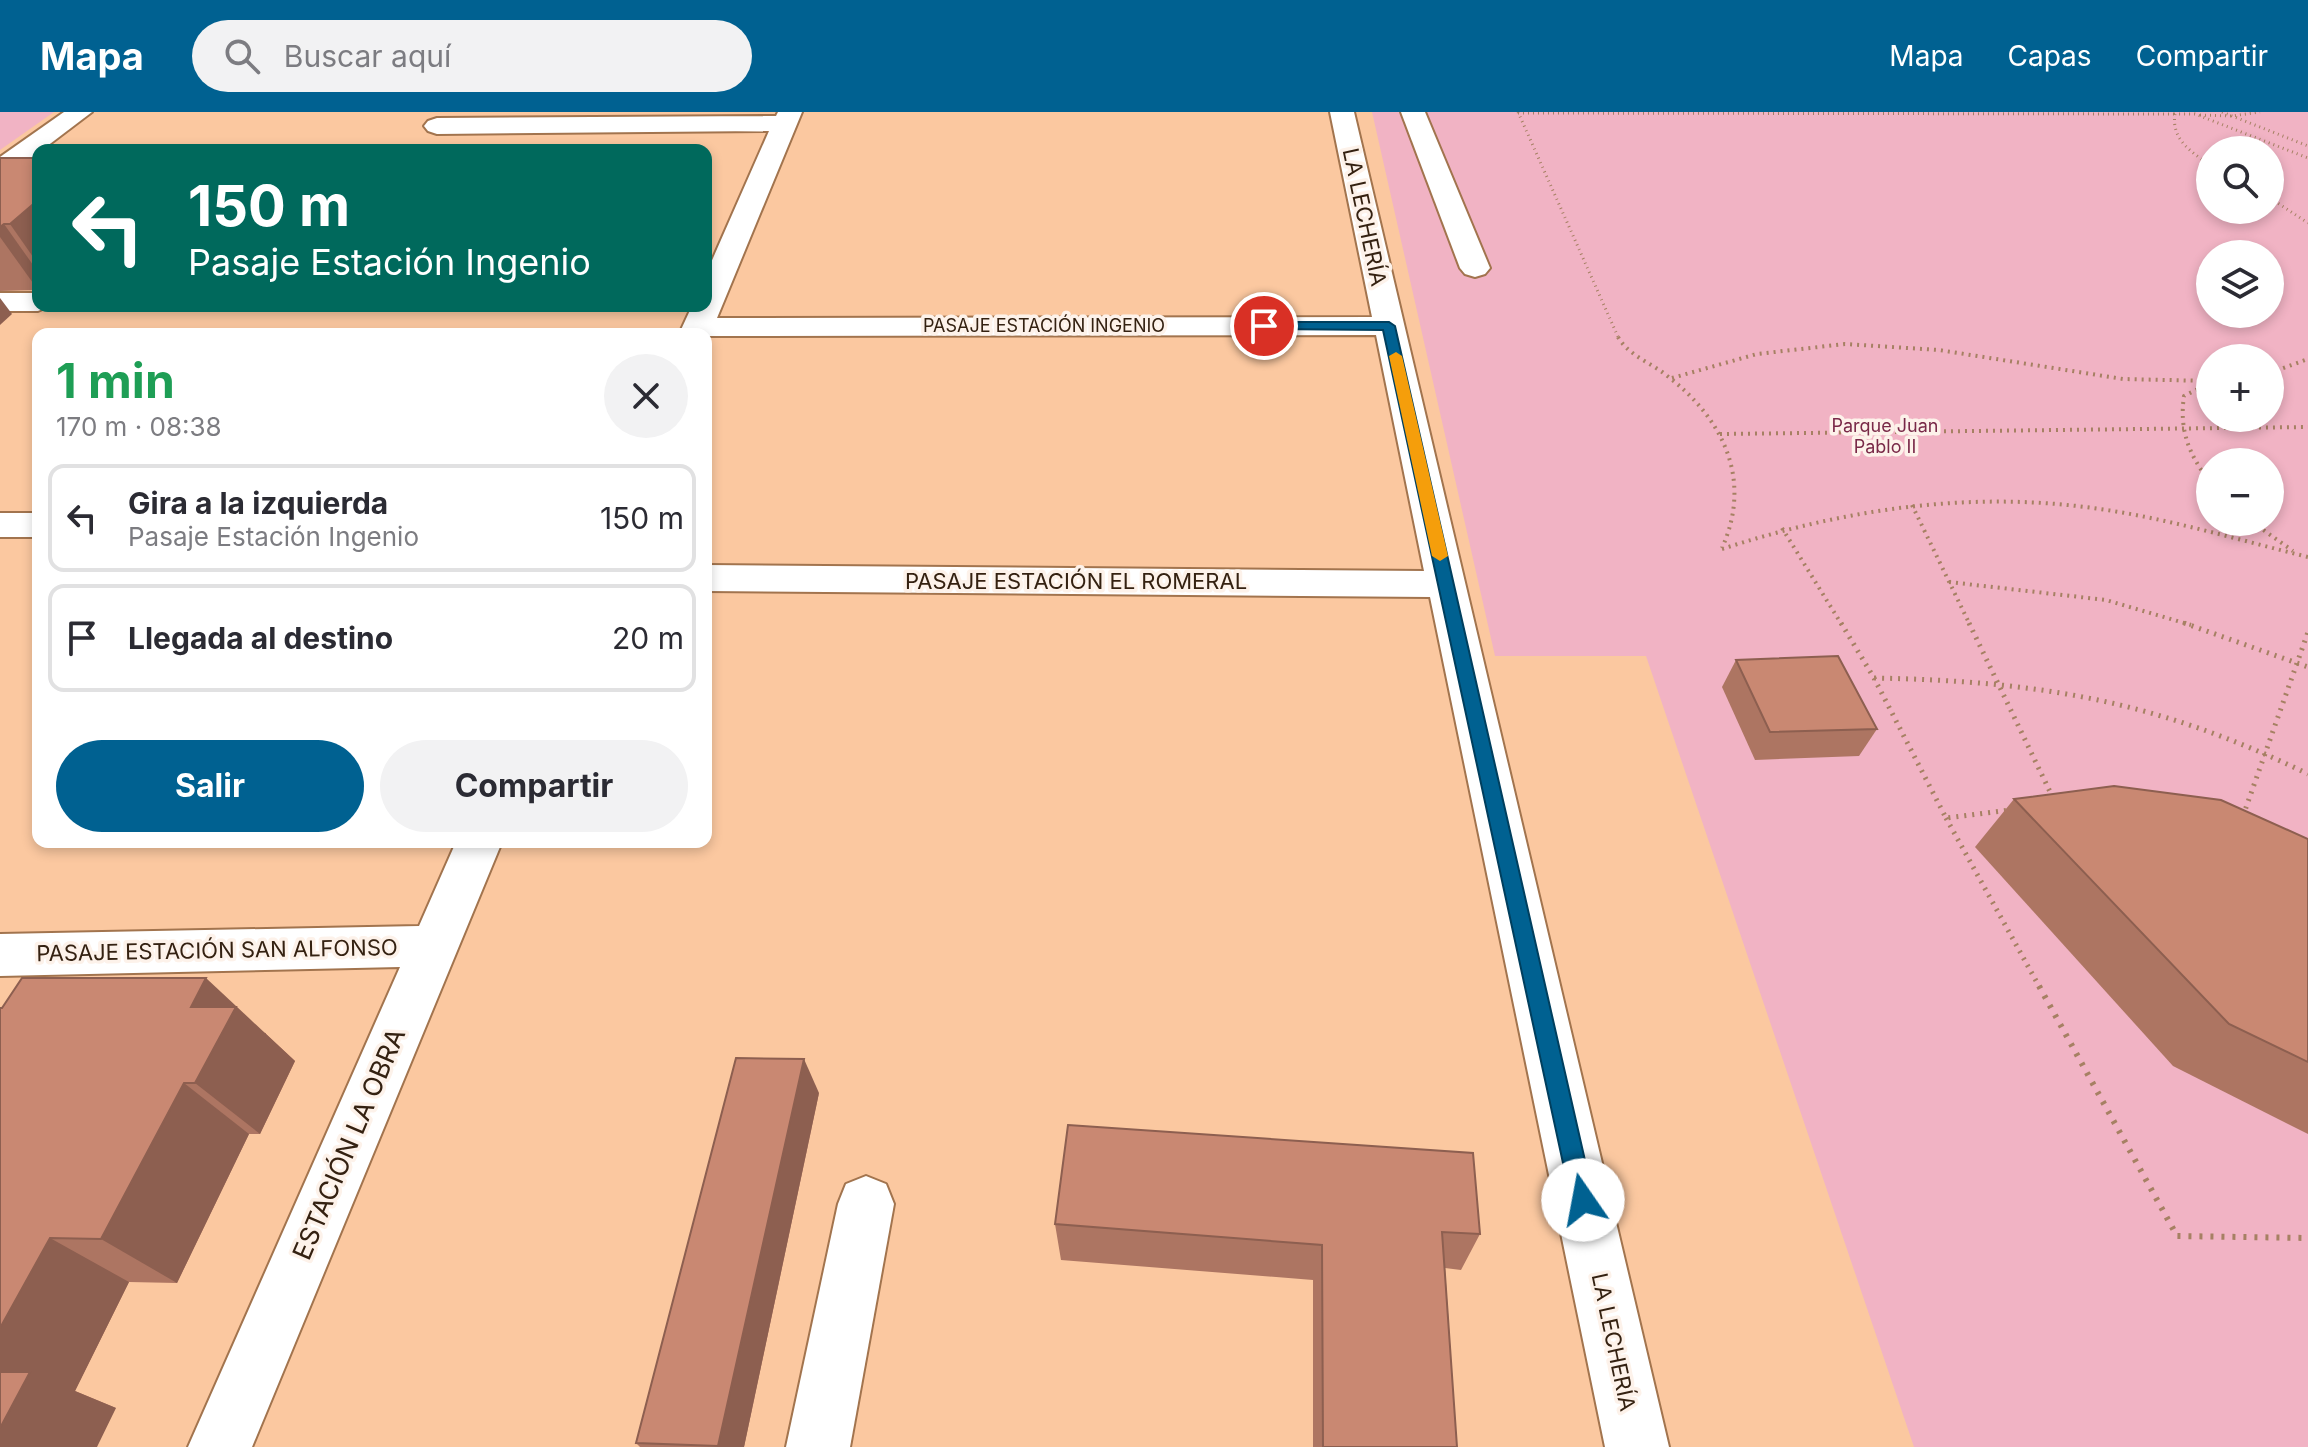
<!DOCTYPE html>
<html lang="es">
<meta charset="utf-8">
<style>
:root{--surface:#fff;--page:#f2f2f3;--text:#2b2b33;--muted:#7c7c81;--line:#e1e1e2;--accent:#006191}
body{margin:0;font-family:Inter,sans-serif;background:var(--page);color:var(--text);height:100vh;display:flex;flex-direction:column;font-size:30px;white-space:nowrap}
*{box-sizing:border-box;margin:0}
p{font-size:26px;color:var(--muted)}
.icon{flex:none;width:44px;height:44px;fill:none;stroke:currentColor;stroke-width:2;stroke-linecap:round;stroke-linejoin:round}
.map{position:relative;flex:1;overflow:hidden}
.details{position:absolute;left:32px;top:216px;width:680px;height:520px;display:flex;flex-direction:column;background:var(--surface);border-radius:16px;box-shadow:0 4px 12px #0003}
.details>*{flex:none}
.hud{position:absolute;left:32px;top:32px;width:680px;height:168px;border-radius:16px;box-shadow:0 4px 12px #0003;background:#00695c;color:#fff;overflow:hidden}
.tools{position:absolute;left:2196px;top:24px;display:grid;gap:16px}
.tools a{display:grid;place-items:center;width:88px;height:88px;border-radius:50%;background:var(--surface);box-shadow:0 4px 12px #0003;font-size:40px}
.pin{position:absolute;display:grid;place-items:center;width:68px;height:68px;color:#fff;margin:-34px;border:4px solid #fff;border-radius:50%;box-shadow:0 2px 8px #0007}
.me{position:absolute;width:88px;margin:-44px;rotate:348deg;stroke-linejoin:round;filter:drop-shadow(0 0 6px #0008)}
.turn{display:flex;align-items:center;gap:28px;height:168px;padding:0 24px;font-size:36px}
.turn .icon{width:104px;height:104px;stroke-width:2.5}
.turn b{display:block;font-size:56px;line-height:68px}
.round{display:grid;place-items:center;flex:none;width:84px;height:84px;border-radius:42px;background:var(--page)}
.head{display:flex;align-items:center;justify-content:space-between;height:136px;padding:0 24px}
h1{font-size:48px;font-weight:700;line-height:60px;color:#1e9e55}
.cta{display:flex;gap:16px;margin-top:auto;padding:16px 24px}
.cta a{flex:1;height:92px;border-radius:48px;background:var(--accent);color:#fff;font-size:32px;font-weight:700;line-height:92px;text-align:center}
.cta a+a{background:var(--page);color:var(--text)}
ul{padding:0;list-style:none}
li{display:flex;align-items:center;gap:24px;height:108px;margin:0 16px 12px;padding:0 8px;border:4px solid var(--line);border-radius:16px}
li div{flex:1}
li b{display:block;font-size:30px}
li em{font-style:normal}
header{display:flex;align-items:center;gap:48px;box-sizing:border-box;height:112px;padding:0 40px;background:var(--accent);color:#fff}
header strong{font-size:38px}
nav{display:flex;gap:44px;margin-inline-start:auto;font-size:28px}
.search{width:560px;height:72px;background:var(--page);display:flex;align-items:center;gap:20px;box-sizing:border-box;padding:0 28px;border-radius:44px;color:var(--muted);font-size:30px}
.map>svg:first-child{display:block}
</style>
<header>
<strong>Mapa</strong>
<div class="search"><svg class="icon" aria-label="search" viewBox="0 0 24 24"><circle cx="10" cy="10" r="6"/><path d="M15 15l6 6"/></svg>Buscar aquí</div>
<nav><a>Mapa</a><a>Capas</a><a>Compartir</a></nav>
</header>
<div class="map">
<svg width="2308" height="1335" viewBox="0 0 2308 1335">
<rect width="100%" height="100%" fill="#fbc8a0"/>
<g fill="#f1b3c4" fill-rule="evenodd">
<path d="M0,0H54L0,38Z"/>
<path d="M1372,0H2308V1335H1914L1646,544H1495ZM2210,38H2270V98H2210ZM2210,142H2270V202H2210ZM2210,246H2270V306H2210ZM2210,350H2270V410H2210Z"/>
</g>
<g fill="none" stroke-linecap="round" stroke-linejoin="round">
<defs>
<g id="minor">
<path d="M64,0H92L9,63L0,65V45Z"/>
<path d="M778,0H802L717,206L1372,205L1330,0H1354L1669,1335H1605L1430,485L706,479V453L1424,459L1376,223L709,224L706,229V222H679L692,194H706V162L769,19L437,22L428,19L424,14L428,9L437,6L776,4Z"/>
<path d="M1401,0H1425L1490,156L1485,162L1475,165L1465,162L1460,156Z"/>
<path d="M0,181H38V194H50L38,199H0Z"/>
<rect x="0" y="401" width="38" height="24"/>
<path d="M456,730H502L252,1335H188L400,855L0,864V822L419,814Z"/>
<path d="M866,1064L886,1072L894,1092L850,1335H786L838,1092L846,1072Z"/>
</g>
</defs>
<use href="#minor" stroke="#a2744e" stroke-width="4"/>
<g stroke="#a68063" stroke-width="3" stroke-dasharray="1 4" stroke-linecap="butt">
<path d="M1518,0L1619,227"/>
<path d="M2222,0L2308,34"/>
<path d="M1518,1L2175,2"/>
<path d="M2200,3L2232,4L2260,0"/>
<path d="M2210,53C2191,40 2171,27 2175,2H2195L2308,46"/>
<path d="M2270,86L2308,111"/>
</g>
<g stroke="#a68063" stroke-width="4" stroke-dasharray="2 5" stroke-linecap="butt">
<path d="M1618,225C1629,244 1650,250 1666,263C1723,306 1753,367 1722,436"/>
<path d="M2270,261L2308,247"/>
<path d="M1672,266L1757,242L1845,232L1939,238L2123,267L2210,269"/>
<path d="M2210,271L2184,284C2179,318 2189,343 2210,370"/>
<path d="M1720,322L2308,315"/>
<path d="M1912,393L1970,513"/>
<path d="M2252,410L2293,439"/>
<path d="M1782,416L1842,513"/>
<path d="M1722,437C1845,397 1971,378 2100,397C2170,407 2239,428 2308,445"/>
<path d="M1949,470L2106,488L2191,513"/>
</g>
<g stroke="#a68063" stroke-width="5" stroke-dasharray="2 6" stroke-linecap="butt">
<path d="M1841,511L1874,566L1946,706L2009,698"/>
<path d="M1969,511L2053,686"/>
<path d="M2184,511L2308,555"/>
<path d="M1874,566C2039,569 2158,589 2308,662"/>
<path d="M2243,704L2308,520"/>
<path d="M1946,706L2040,876"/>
</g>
<path stroke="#a68063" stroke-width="6" stroke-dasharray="3 8" stroke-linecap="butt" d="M2039,874L2177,1124L2308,1126"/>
<use href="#minor" fill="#fff" fill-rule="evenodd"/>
</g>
<g fill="#ad7562">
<path d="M0,46H38V178L0,179Z"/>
<path d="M1736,548L1877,617L1859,644L1755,648L1722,575Z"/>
<path d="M2014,687L2308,727V1022L2173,954L1975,735Z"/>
<path d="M0,896L266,921V922L295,949L260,1022H249L177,1171L129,1170L75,1279L116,1296L0,1335Z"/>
<path d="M819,981L744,1335H640L636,1331Z"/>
<path d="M1473,1041L1480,1122L1461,1158L1445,1156L1457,1335H1313V1168L1061,1148L1055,1112Z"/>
</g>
<g fill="#8d5f50">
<path d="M38,88V152L10,112Z"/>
<path d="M4,112L38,160V178L0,125V115Z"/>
<path d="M0,186L12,202L0,213Z"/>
<path d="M206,866L295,949L260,1022L195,971L191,895Z"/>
<path d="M804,947L819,981L744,1335H719L718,1334Z"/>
<path d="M184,971L249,1022L177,1171L101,1127Z"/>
<path d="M50,1126L129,1170L75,1279L116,1296L97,1335H0V1216Z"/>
</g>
<g fill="#c98872" stroke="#8d5f50" stroke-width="2">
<path d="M0,46H38V88L10,112H4L0,115Z"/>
<path d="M1838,544L1877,617L1770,620L1736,548Z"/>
<path d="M2114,674L2221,688L2308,727V950L2229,912L2014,687Z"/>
<path d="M22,866H206L191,895H236L195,971H184L101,1127L50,1126L0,1216V896H2Z"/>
<path d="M736,946L804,947L718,1334L636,1331Z"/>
<path d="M1068,1013L1473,1041L1480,1122L1442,1120L1457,1335H1323L1322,1133L1055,1112Z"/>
<path d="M0,1260H30L0,1316Z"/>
</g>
<path fill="#006191" stroke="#003f5e" stroke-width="2" d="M1264,210H1389L1395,214L1594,1088L1591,1096L1583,1100L1574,1096L1571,1088L1383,218L1259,217V211Z"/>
<path fill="#f59e0b" d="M1396,240L1402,244L1448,444L1440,449L1432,444L1389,244Z"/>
<g text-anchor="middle" stroke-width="7" stroke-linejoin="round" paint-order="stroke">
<g font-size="18" fill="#342111" stroke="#fdf2ea">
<text x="1044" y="220">PASAJE ESTACIÓN INGENIO</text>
</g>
<g font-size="18" fill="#792948" stroke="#fdf2ea">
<text x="1885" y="320">Parque Juan<tspan x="1885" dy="21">Pablo II</tspan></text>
</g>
<g font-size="22" fill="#342111" stroke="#fdf2ea">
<text transform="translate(1365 105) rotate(78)" y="8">LA LECHERÍA</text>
<text x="1076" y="477">PASAJE ESTACIÓN EL ROMERAL</text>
<text transform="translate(217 838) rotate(-1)" y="8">PASAJE ESTACIÓN SAN ALFONSO</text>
<text transform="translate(1614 1230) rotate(78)" y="8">LA LECHERÍA</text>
</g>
<g font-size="26" fill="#342111" stroke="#fdf2ea">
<text transform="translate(349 1032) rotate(-67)" y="9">ESTACIÓN LA OBRA</text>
</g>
</g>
</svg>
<div class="tools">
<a><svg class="icon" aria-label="search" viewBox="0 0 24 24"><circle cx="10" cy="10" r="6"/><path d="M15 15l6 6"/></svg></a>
<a><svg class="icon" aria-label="layers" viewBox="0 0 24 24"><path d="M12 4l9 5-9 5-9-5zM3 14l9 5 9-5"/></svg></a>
<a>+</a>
<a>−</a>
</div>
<div class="pin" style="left:1264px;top:214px;background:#d93025"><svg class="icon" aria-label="arrive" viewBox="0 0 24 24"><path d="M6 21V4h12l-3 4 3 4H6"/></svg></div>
<svg class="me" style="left:1583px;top:1088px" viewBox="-20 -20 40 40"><circle r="19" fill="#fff"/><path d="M0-13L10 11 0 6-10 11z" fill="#006191"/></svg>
<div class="hud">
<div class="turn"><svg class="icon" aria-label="left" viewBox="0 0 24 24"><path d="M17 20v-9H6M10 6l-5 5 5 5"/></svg><div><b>150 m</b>Pasaje Estación Ingenio</div></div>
</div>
<section class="details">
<div class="head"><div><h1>1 min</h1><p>170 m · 08:38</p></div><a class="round"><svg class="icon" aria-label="close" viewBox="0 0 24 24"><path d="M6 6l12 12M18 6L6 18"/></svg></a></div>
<ul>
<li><svg class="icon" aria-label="left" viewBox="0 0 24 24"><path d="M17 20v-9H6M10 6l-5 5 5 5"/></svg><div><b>Gira a la izquierda</b><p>Pasaje Estación Ingenio</p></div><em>150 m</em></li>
<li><svg class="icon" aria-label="arrive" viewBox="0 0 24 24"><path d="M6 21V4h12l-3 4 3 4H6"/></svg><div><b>Llegada al destino</b></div><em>20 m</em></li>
</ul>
<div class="cta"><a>Salir</a><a>Compartir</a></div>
</section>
</div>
